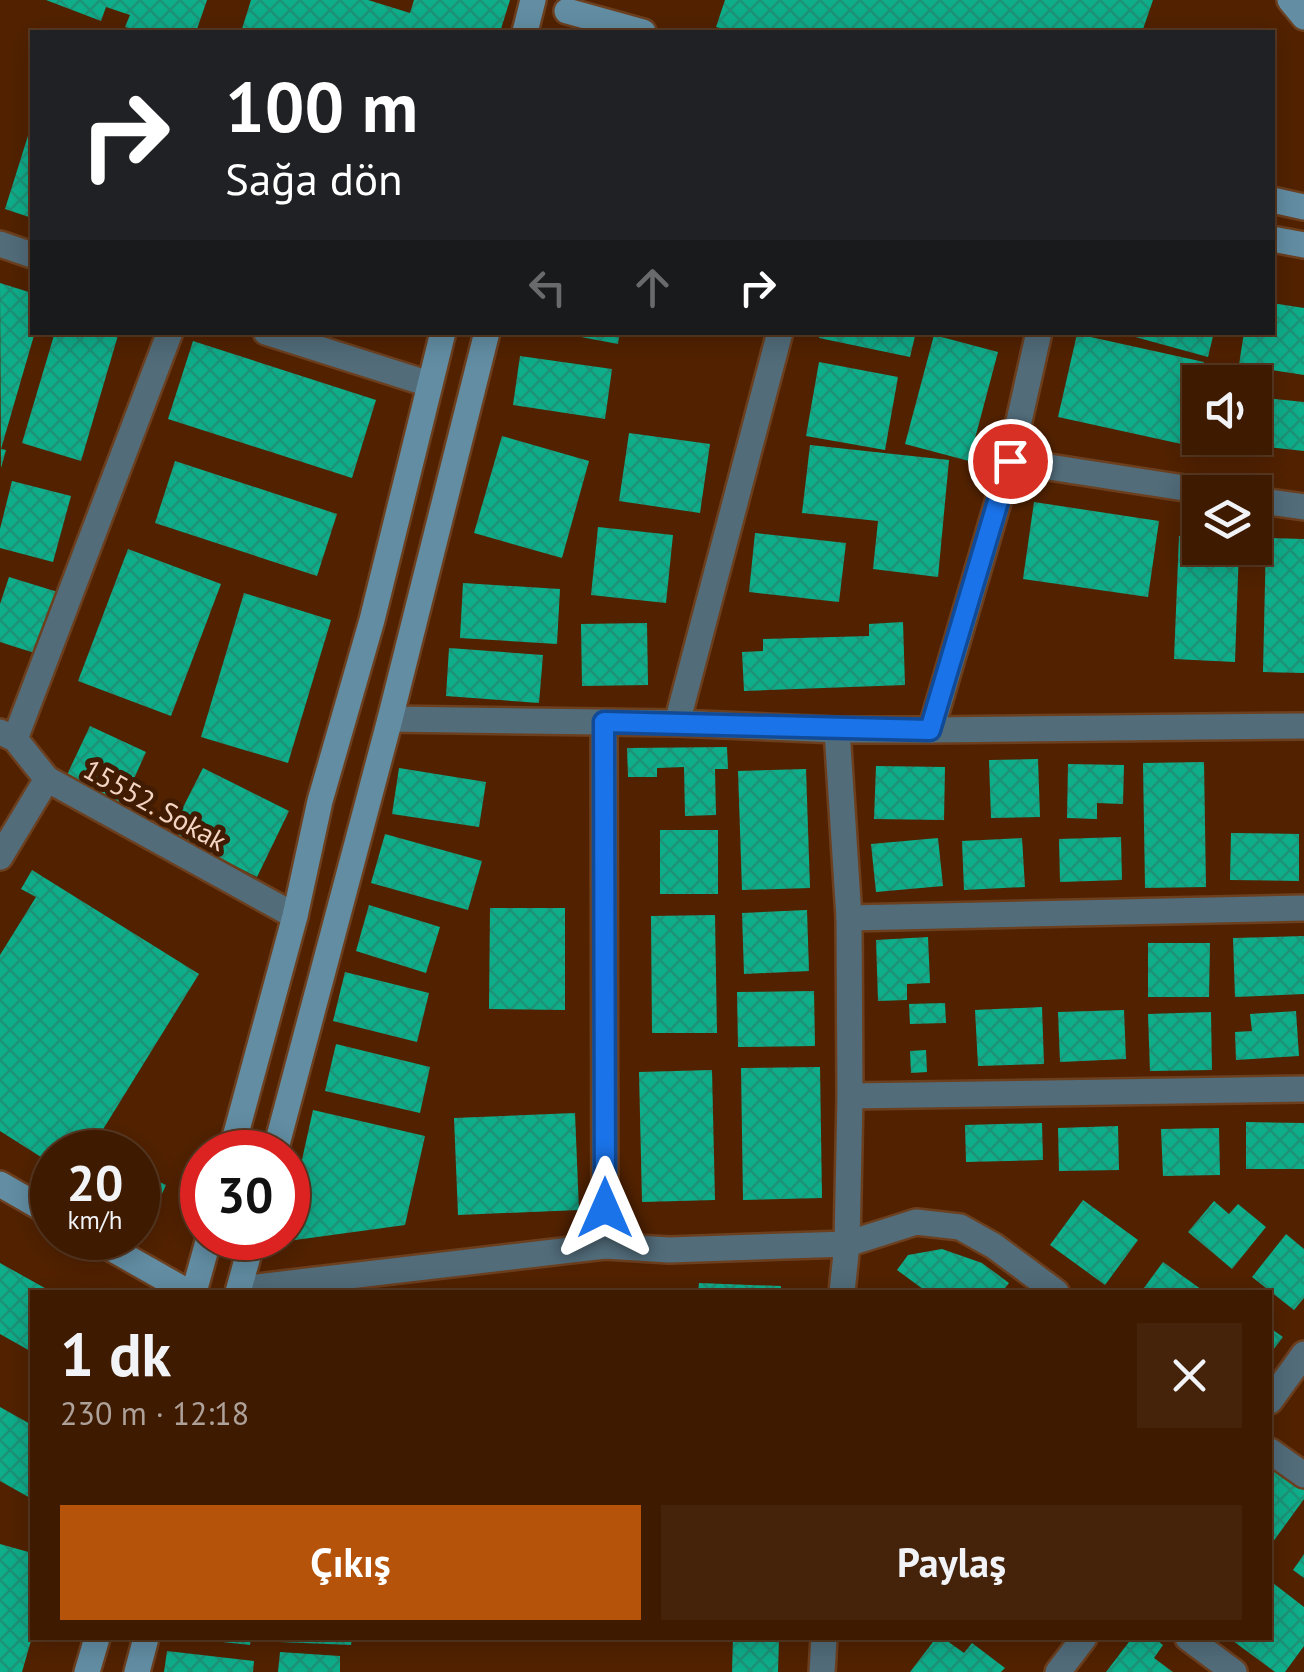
<!DOCTYPE html>
<html lang="tr">
<meta charset="utf-8">
<style>
:root{--surface:#3e1a00;--page:#45230a;--text:#f1f3f6;--muted:#ada199;--line:#573822;--accent:#b45309}
body{margin:0;font-family:"PT Sans",sans-serif;background:var(--page);color:var(--text);height:100vh;display:flex;flex-direction:column;font-size:38px;white-space:nowrap}
*{box-sizing:border-box;margin:0}
p{font-size:32px;color:var(--muted)}
.icon{flex:none;width:55px;height:55px;fill:none;stroke:currentColor;stroke-width:2;stroke-linecap:round;stroke-linejoin:round}
.map{position:relative;flex:1;overflow:hidden}
.drawer{position:absolute;left:30px;top:1290px;width:1242px;height:350px;display:flex;flex-direction:column;background:var(--surface);border-radius:0px;box-shadow:0 5px 25px #0003,0 0 0 2px var(--line)}
.drawer>*{flex:none}
.hud{position:absolute;left:30px;top:30px;width:1245px;height:305px;border-radius:0px;box-shadow:0 5px 25px #0003,0 0 0 2px var(--line);background:#202124;color:#fff;overflow:hidden}
.fabs{position:absolute;left:1182px;top:365px;display:grid;gap:20px}
.fabs a{display:grid;place-items:center;width:90px;height:90px;border-radius:0px;background:var(--surface);box-shadow:0 5px 25px #0003,0 0 0 2px var(--line);font-size:50px}
.speed{position:absolute;left:30px;top:1130px;display:flex;gap:20px;font-size:50px;font-weight:700;text-align:center}
.speed>*{display:grid;place-content:center;width:130px;height:130px;border-radius:50%;background:var(--surface);box-shadow:0 5px 25px #0003,0 0 0 2px var(--line);line-height:1}
.speed small{font-size:25px;font-weight:400}
.speed .limit{border:15px solid #d22;background:#fff;color:#111}
.pin{position:absolute;display:grid;place-items:center;width:85px;height:85px;color:#fff;margin:-42px;border:5px solid #fff;border-radius:50%;box-shadow:0 2px 10px #0007}
.me{position:absolute;width:110px;margin:-55px;rotate:0deg;stroke-linejoin:round;filter:drop-shadow(0 0 8px #0008)}
.turn{display:flex;align-items:center;gap:35px;height:210px;padding:0 30px;font-size:45px}
.turn .icon{width:130px;height:130px;stroke-width:2.5}
.turn b{display:block;font-size:70px;line-height:85px}
.lanes{display:flex;align-items:center;height:95px;padding:0 30px;background:#0003;justify-content:center;gap:50px;direction:ltr}
.lanes .off{opacity:.35}
.round{display:grid;place-items:center;flex:none;width:105px;height:105px;border-radius:0px;background:var(--page)}
.summary{display:flex;align-items:center;justify-content:space-between;height:170px;padding:0 30px}
h1{font-size:60px;font-weight:600;line-height:75px}
.action{display:flex;gap:20px;margin-top:auto;padding:20px 30px}
.action a{flex:1;height:115px;border-radius:0px;background:var(--accent);color:#fff;font-size:40px;font-weight:600;line-height:115px;text-align:center}
.action a+a{background:var(--page);color:var(--text)}
.map>svg:first-child{display:block}
</style>
<div class="map">
<svg width="1304" height="1672" viewBox="0 0 1304 1672">
<defs>
<pattern id="building-cross-hatch" width="8" height="8" patternUnits="userSpaceOnUse" patternTransform="scale(2.5)"><rect width="8" height="8" fill="#0eae8b"/><path d="M0 0l8 8M0 8l8-8" fill="none" stroke="#1d9277"/></pattern>
</defs>
<rect width="100%" height="100%" fill="#522200"/>
<g fill="url(#building-cross-hatch)">
<path d="M46,0H207L196,32H140L125,27L130,15L106,7L101,21Z"/>
<path d="M251,0H368L410,13L414,0H510L500,32H241Z"/>
<path d="M725,0H1153L1142,32H734L716,27Z"/>
<path d="M32,123V218L5,209Z"/>
<path d="M0,283L32,293V332H35L1,449L6,450L1,468Z"/>
<path d="M1272,303L1304,308V375L1239,365L1244,332H1272Z"/>
<path d="M55,332H119L81,461L22,443Z"/>
<path d="M565,332H620L618,344L565,334Z"/>
<path d="M820,332H916L910,357L819,338Z"/>
<path d="M1117,332H1214L1208,357Z"/>
<path d="M1077,334L1204,362L1186,445L1058,417Z"/>
<path d="M934,335L998,352L969,461L905,444Z"/>
<path d="M193,341L376,400L352,478L168,419Z"/>
<path d="M520,356L612,369L605,419L513,405Z"/>
<path d="M819,362L898,377L885,450L806,436Z"/>
<path d="M1255,397L1304,402V451L1215,441V438H1255Z"/>
<path d="M629,433L710,444L700,513L619,501Z"/>
<path d="M502,436L589,461L562,558L474,533Z"/>
<path d="M810,445L949,460L938,577L873,569L878,521L802,513Z"/>
<path d="M175,461L337,514L317,576L155,523Z"/>
<path d="M12,481L71,496L53,562L0,548V529Z"/>
<path d="M1034,502L1159,521L1148,597L1023,579Z"/>
<path d="M598,527L673,535L666,603L591,595Z"/>
<path d="M755,533L846,543L839,602L749,592Z"/>
<path d="M1179,536L1200,537V548H1239L1235,662L1174,659Z"/>
<path d="M1266,538L1304,539V673L1263,672Z"/>
<path d="M128,549L221,584L171,716L78,681Z"/>
<path d="M9,577L61,593L41,655L0,642V604Z"/>
<path d="M463,583L560,589L557,644L460,638Z"/>
<path d="M244,593L331,620L288,763L201,737Z"/>
<path d="M903,622L905,685L744,691L742,652L763,651V639L869,636V624Z"/>
<path d="M647,623L648,685L582,686L581,624Z"/>
<path d="M449,648L543,655L539,703L446,696Z"/>
<path d="M90,726L146,752L122,805L65,779Z"/>
<path d="M727,747L728,769H715L716,815L685,816L684,767L657,768V777H628L627,748Z"/>
<path d="M1038,759L1040,817L991,818L989,760Z"/>
<path d="M1204,762L1206,887L1145,888L1143,763Z"/>
<path d="M1068,764L1124,765L1123,804L1097,803V819L1067,818Z"/>
<path d="M876,766L945,767L944,820L874,819Z"/>
<path d="M203,768L289,811L257,877L170,833Z"/>
<path d="M399,768L486,782L479,827L392,814Z"/>
<path d="M806,769L810,888L742,890L738,771Z"/>
<rect x="660" y="830" width="58" height="64"/>
<path d="M1231,833L1299,834V881L1230,880Z"/>
<path d="M385,834L482,861L468,910L371,883Z"/>
<path d="M1121,837L1122,880L1060,882L1059,839Z"/>
<path d="M938,838L943,886L876,892L871,844Z"/>
<path d="M1022,838L1025,887L964,890L962,841Z"/>
<path d="M32,870L199,974L89,1152H52V1164L0,1131V955L36,897L21,889Z"/>
<path d="M369,905L440,927L426,973L356,951Z"/>
<path d="M490,908H565V1010L489,1009Z"/>
<path d="M807,910L809,971L744,974L742,913Z"/>
<path d="M715,915L717,1033H652L651,916Z"/>
<path d="M1304,936V994L1235,997L1233,938Z"/>
<path d="M928,937L930,983L907,984V1000L878,1001L876,940Z"/>
<path d="M1148,943H1210L1209,997H1148Z"/>
<path d="M345,972L429,993L417,1042L333,1021Z"/>
<path d="M814,991L815,1046L738,1047L737,992Z"/>
<path d="M945,1003L946,1023L910,1024L909,1004Z"/>
<path d="M1042,1007L1044,1064L978,1066L975,1010Z"/>
<path d="M1124,1010L1126,1059L1060,1062L1058,1012Z"/>
<path d="M1296,1011L1299,1056L1236,1060L1235,1032L1252,1031L1250,1014Z"/>
<path d="M1211,1012L1212,1070L1150,1071L1148,1014Z"/>
<path d="M336,1044L430,1067L420,1113L325,1091Z"/>
<path d="M926,1050L927,1072L911,1073L910,1051Z"/>
<path d="M820,1067L822,1198L743,1200L741,1068Z"/>
<path d="M712,1070L715,1200L642,1202L639,1072Z"/>
<path d="M313,1110L425,1136L405,1225L288,1241V1223Z"/>
<path d="M575,1113L579,1210L458,1215L454,1118Z"/>
<path d="M1246,1122L1304,1123V1169H1246Z"/>
<path d="M1042,1123L1043,1160L966,1162L965,1125Z"/>
<path d="M1118,1126L1119,1170L1059,1171L1058,1128Z"/>
<path d="M1219,1128L1220,1175L1163,1176L1161,1129Z"/>
<path d="M138,1172L166,1185L146,1229L138,1225Z"/>
<path d="M1083,1200L1138,1240L1105,1285L1050,1245Z"/>
<path d="M1214,1201L1229,1214L1238,1204L1266,1227L1232,1269L1188,1232Z"/>
<path d="M1286,1234L1304,1249V1298L1294,1310L1252,1277Z"/>
<path d="M942,1249L982,1263L1009,1283L1002,1292H927L897,1270L908,1255Z"/>
<path d="M1163,1262L1205,1292H1141Z"/>
<path d="M0,1263L52,1292H32V1352L0,1334Z"/>
<path d="M699,1283L781,1286V1292H698Z"/>
<path d="M1270,1328L1283,1337L1270,1354Z"/>
<path d="M0,1407L32,1425V1499L0,1481Z"/>
<path d="M1270,1464L1304,1489V1499L1270,1546Z"/>
<path d="M0,1544L32,1553V1637L22,1672H0Z"/>
<path d="M1304,1554V1578L1293,1570Z"/>
<path d="M1273,1583L1304,1607V1646L1285,1672H1275L1229,1638H1270V1587Z"/>
<path d="M204,1638H251L250,1645L204,1640Z"/>
<path d="M279,1638H352L351,1645L279,1642Z"/>
<path d="M733,1638H779L778,1672H732Z"/>
<path d="M936,1638H943L964,1653L972,1643L1005,1668L1001,1672H910Z"/>
<path d="M1132,1638H1154L1163,1645L1154,1658L1173,1672H1106Z"/>
<path d="M167,1651L254,1661L253,1672H164Z"/>
<path d="M280,1652L340,1656V1672H278Z"/>
</g>
<g fill="none" stroke-linecap="round" stroke-linejoin="round">
<defs>
<g id="street">
<path d="M0,244L32,255"/>
<path d="M266,332L429,384"/>
<path d="M1039,332L1010,461L1210,492"/>
<path d="M1255,500L1304,507"/>
<path d="M390,719L677,723L780,332"/>
<path d="M604,722L605,1246"/>
<path d="M677,723L837,730H931L1304,726"/>
<path d="M931,730L1010,461"/>
<path d="M0,732L15,739L47,779L295,916"/>
<path d="M15,739L170,332"/>
<path d="M0,857L47,779"/>
<path d="M849,918L1304,908"/>
<path d="M850,1096L1304,1089"/>
<path d="M239,1289L605,1246L669,1250L847,1244L850,1096L849,918L837,730"/>
<path d="M842,1292L847,1244L916,1222L960,1227L994,1246L1056,1292"/>
<path d="M1270,1401L1304,1354"/>
<path d="M1270,1451L1304,1475"/>
<path d="M1188,1638L1234,1672"/>
<path d="M822,1672L824,1638"/>
<path d="M1058,1672L1084,1638"/>
</g>
<g id="secondary">
<path d="M1290,0L1304,17"/>
<path d="M567,11L643,32"/>
<path d="M525,32L533,0"/>
<path d="M1272,200L1304,207"/>
<path d="M1272,239L1304,245"/>
<path d="M231,1152L295,916L320,801L372,620L443,332"/>
<path d="M275,1152L390,719L487,332"/>
<path d="M0,1184L52,1214"/>
<path d="M93,1238L188,1292"/>
<path d="M194,1292L209,1238"/>
<path d="M238,1292L253,1238"/>
<path d="M87,1672L97,1638"/>
<path d="M137,1672L146,1638"/>
</g>
</defs>
<use href="#street" stroke="#6c3f1f" stroke-width="30"/>
<use href="#secondary" stroke="#6c3f1f" stroke-width="30"/>
<use href="#street" stroke="#526c7a" stroke-width="25"/>
<use href="#secondary" stroke="#628da3" stroke-width="25"/>
</g>
<g fill="none" stroke-linecap="round" stroke-linejoin="round">
<defs>
<path id="route" d="M605,1208L604,722L930,730L1010,461"/>
</defs>
<use href="#route" stroke="#114b97" stroke-width="25"/>
<use href="#route" stroke="#1a73e8" stroke-width="18"/>
</g>
<g text-anchor="middle" stroke-width="10" stroke-linejoin="round" paint-order="stroke">
<g font-size="28" fill="#f4d5c4" stroke="#411c03">
<text transform="translate(155 805) rotate(29)" y="10">15552. Sokak</text>
</g>
</g>
</svg>
<div class="fabs">
<a><svg class="icon" aria-label="sound" viewBox="0 0 24 24"><path d="M4 9h4l5-4v14l-5-4H4zM17 9q2 3 0 6"/></svg></a>
<a><svg class="icon" aria-label="layers" viewBox="0 0 24 24"><path d="M12 4l9 5-9 5-9-5zM3 14l9 5 9-5"/></svg></a>
</div>
<div class="speed"><div>20<small>km/h</small></div><div class="limit">30</div></div>
<div class="pin" style="left:1010px;top:461px;background:#d93025"><svg class="icon" aria-label="arrive" viewBox="0 0 24 24"><path d="M6 21V4h12l-3 4 3 4H6"/></svg></div>
<svg class="me" style="left:605px;top:1208px" viewBox="-20 -20 40 40"><path d="M0-17L14 15 0 8-14 15z" fill="#1a73e8" stroke="#fff" stroke-width="4"/></svg>
<div class="hud">
<div class="turn"><svg class="icon" aria-label="right" viewBox="0 0 24 24"><path d="M7 20v-9h11M14 6l5 5-5 5"/></svg><div><b>100 m</b>Sağa dön</div></div>
<div class="lanes"><svg class="icon off" aria-label="left" viewBox="0 0 24 24"><path d="M17 20v-9H6M10 6l-5 5 5 5"/></svg><svg class="icon off" aria-label="ahead" viewBox="0 0 24 24"><path d="M12 20V5M6 11l6-6 6 6"/></svg><svg class="icon" aria-label="right" viewBox="0 0 24 24"><path d="M7 20v-9h11M14 6l5 5-5 5"/></svg></div>
</div>
<section class="drawer">
<div class="summary"><div><h1>1 dk</h1><p>230 m · 12:18</p></div><a class="round"><svg class="icon" aria-label="close" viewBox="0 0 24 24"><path d="M6 6l12 12M18 6L6 18"/></svg></a></div>
<div class="action"><a>Çıkış</a><a>Paylaş</a></div>
</section>
</div>
